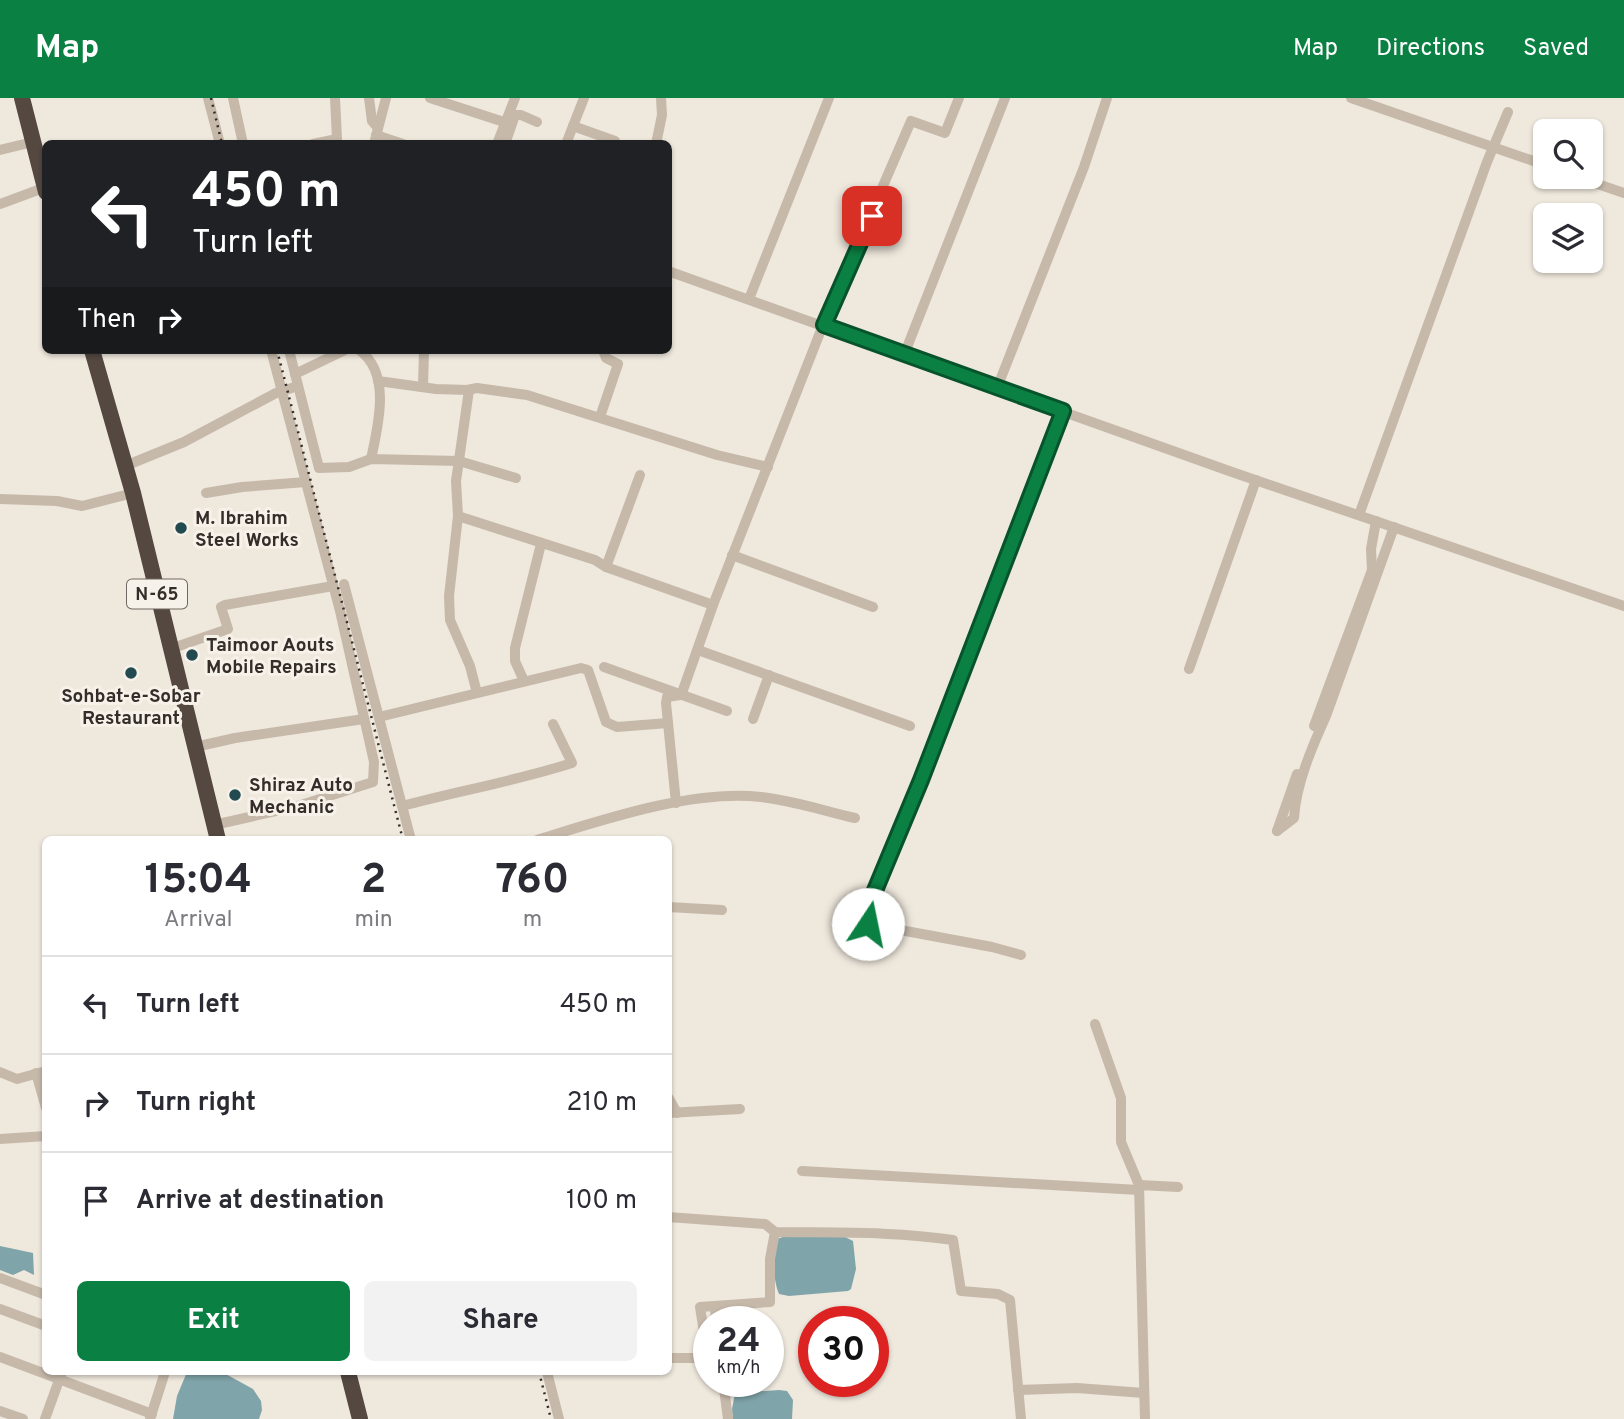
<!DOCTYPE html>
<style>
:root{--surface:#fff;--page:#f2f2f3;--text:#2b2b33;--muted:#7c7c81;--line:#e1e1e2;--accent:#0b8043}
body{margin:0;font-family:Overpass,sans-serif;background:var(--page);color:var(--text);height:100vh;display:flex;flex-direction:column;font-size:26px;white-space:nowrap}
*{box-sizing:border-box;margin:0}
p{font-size:23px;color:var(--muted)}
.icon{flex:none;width:38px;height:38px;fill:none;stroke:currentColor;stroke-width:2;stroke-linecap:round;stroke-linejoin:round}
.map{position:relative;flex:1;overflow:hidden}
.panel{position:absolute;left:42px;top:738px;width:630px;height:539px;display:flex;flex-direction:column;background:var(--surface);border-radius:10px;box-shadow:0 2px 5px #0004}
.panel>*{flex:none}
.top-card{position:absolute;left:42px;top:42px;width:630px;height:214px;border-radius:10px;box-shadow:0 2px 5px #0004;background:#202124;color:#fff;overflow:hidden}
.controls{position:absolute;left:1533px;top:21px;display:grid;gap:14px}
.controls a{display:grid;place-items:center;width:70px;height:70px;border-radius:10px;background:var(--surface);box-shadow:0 2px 5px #0004;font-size:35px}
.speed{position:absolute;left:693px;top:1208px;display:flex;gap:14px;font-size:35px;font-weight:700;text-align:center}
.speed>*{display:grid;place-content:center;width:91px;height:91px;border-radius:50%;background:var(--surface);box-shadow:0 2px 5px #0004;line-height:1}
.speed small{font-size:18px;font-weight:400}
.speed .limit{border:10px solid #d22;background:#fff;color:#111}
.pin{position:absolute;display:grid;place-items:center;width:60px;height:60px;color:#fff;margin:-30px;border-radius:14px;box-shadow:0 4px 10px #0006}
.me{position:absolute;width:77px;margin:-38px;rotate:11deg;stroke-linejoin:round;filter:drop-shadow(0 0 5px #0008)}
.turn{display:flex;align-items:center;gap:24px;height:147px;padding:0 35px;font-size:32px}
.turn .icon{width:91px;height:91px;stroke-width:2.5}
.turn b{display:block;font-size:49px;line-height:60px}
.then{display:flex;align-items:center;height:66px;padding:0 35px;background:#0003;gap:14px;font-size:26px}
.eta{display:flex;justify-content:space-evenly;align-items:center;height:119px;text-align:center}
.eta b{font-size:42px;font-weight:700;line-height:49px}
.primary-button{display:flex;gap:14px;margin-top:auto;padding:14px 35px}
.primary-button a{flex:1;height:80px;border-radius:10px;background:var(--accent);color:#fff;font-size:28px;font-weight:700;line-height:80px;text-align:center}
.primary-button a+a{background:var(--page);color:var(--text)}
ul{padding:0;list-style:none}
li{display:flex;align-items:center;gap:21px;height:98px;padding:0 35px;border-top:2px solid var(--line)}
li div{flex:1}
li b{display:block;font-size:26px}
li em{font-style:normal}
header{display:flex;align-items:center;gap:42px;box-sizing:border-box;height:98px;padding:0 35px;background:var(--accent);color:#fff}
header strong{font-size:33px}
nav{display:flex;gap:38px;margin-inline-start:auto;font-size:24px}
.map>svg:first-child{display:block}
</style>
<header>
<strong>Map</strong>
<nav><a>Map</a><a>Directions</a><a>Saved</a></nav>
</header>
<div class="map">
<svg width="1624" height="1321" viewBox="0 0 1624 1321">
<rect width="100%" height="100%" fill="#efe8dd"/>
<g fill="#7fa4a9">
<path d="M783,1139H845L853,1143L856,1171L851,1191L848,1193L789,1198L779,1196C772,1180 774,1158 777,1141Z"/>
<path d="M0,1148L33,1155L34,1177L24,1172L13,1177L0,1172Z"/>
<path d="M187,1274H222L253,1291L261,1303L262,1312L259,1321H173L177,1298Z"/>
<path d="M779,1292L787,1293L793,1302L792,1321H733L732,1311L735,1295Z"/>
</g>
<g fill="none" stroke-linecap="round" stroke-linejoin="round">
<g stroke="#c6b9aa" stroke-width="10">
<path d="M208,0L220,46"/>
<path d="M233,0L243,46"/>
<path d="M369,0L372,23L378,30"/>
<path d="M430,0L504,24"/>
<path d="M1351,0L1545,67"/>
<path d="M573,28L615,43"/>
<path d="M376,37L403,46"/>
<path d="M313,46L337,41L335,0"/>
<path d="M374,46L386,0"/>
<path d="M497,46L515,0"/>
<path d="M505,46L515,17H521L537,24"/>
<path d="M566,46L584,0"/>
<path d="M656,46L662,17L661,0"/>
<path d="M0,52L33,44"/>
<path d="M1577,79L1624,95"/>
<path d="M0,106L46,89"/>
<path d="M668,173L1232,374L1624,508"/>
<path d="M749,201L829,0"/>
<path d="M289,252L319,370L349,369L371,361L459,363L516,380"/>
<path d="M359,252C392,275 378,328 371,361"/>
<path d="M904,257L1005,0"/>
<path d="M295,276L345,252"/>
<path d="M378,283L436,291L467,292L477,290L527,297L717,357L768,369"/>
<path d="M423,289L424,252"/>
<path d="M997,290L1084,69L1107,0"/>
<path d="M469,292L456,383L458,418L449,498L450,522L470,568L477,595"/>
<path d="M600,319L618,266L606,260L603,252"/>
<path d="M125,368L184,344L276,295L298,288"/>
<path d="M206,395L242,389L306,384"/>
<path d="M0,401L57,403L82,408L133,395"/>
<path d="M1359,417L1487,64L1508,14"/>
<path d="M458,418L595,462L606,469L713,507L823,227L911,23L945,35L959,0"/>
<path d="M732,457L873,509"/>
<path d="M606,469L640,377"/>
<path d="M344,486L411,742"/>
<path d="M170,551L228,531L221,509L225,507L333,488"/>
<path d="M698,552L910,628"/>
<path d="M604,569L727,613"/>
<path d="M1189,571L1256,382"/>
<path d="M524,583L515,563V550L541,446"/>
<path d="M379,619L581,570L588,572L606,624L617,629L668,625"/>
<path d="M753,621L769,577"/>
<path d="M1314,628L1372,472L1371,451L1376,423"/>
<path d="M195,649L235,640L364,621"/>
<path d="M676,705L666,605L667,599L680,597L683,592L713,507"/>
<path d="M402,708C458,693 516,683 572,665L553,626"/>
<path d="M214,727L298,708L373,684L374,664L340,513L271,252"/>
<path d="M1277,733L1294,720C1296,686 1312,649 1326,618L1394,429"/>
<path d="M1277,733L1297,676"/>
<path d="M537,742C602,722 693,691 761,699C792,702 824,713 855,720"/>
<path d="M668,809L722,812"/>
<path d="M1021,857L992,849L868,826L866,814L921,682L1063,313"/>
<path d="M1095,926L1121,1000V1044L1139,1087"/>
<path d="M0,974L17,981L46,973"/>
<path d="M36,975L46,1010"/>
<path d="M668,999L677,1015"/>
<path d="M668,1015L740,1011"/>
<path d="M0,1041L46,1038"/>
<path d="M802,1073L1139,1092"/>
<path d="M668,1119L765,1126L775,1134C834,1135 894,1133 953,1142L961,1193L998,1196L1010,1202L1021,1321"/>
<path d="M0,1180L46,1197"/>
<path d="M715,1209L716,1223"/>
<path d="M0,1211L46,1228"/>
<path d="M0,1259L152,1316"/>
<path d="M668,1260H708L700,1209L770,1204V1161L775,1134"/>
<path d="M547,1274L559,1321"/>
<path d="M723,1283L728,1321"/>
<path d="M1018,1292L1077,1290L1144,1295"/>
<path d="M0,1313L23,1321"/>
<path d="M45,1321L62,1274"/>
<path d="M150,1321L165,1274"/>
<path d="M1145,1321L1139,1087L1178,1089"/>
</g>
<g stroke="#544841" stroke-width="16">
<path d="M22,0L46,94"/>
<path d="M92,252L133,395L218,742"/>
<path d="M348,1274L360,1321"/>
</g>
<g stroke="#342d29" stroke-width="2.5" stroke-dasharray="2 5" stroke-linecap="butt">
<path d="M211,0L222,46"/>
<path d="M277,252L403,742"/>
<path d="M539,1274L551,1321"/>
</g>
</g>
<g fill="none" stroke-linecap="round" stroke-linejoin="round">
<defs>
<path id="route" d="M868,826L866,814L921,682L1063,313L824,227L872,118"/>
</defs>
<use href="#route" stroke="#07532c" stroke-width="18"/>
<use href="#route" stroke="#0b8043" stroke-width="12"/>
</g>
<g fill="#234a51" stroke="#f7f2e9" stroke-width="2.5">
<circle cx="181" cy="430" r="7"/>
<circle cx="192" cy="557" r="7"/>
<circle cx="131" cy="575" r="7"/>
<circle cx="235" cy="697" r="7"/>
</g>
<g text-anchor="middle" stroke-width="6" stroke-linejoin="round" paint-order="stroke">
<rect fill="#f7f2e9" stroke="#6e6863" stroke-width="2" x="127" y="481.5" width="60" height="29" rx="5"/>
<g font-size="18" font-weight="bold" fill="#342d29">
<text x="157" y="502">N-65</text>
</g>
<g font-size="19" font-weight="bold" fill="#342d29" stroke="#f7f2e9" text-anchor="start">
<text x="195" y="426">M. Ibrahim<tspan x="195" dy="22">Steel Works</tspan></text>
<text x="206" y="553">Taimoor Aouts<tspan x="206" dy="22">Mobile Repairs</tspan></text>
<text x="131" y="604" text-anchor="middle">Sohbat-e-Sobar<tspan x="131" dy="22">Restaurant</tspan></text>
<text x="249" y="693">Shiraz Auto<tspan x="249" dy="22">Mechanic</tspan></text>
</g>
</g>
</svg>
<div class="controls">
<a><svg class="icon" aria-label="search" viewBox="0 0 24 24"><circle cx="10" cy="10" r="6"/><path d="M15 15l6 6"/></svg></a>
<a><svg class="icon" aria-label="layers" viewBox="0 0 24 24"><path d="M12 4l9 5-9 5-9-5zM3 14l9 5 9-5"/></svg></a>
</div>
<div class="speed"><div>24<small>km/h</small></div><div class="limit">30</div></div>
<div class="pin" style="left:872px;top:118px;background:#d93025"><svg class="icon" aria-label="arrive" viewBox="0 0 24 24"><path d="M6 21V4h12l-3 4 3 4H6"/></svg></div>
<svg class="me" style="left:868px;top:826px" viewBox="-20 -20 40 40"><circle r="19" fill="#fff"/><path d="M0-13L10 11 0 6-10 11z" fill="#0b8043"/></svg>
<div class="top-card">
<div class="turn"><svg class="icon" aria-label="left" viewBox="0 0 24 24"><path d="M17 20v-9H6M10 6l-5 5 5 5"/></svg><div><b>450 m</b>Turn left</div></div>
<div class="then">Then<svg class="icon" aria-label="right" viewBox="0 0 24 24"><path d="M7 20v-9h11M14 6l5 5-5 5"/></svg></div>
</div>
<section class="panel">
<div class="eta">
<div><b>15:04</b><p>Arrival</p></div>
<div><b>2</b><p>min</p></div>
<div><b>760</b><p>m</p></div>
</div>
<ul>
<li><svg class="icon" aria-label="left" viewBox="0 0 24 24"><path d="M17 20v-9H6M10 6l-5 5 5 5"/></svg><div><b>Turn left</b></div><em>450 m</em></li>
<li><svg class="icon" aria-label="right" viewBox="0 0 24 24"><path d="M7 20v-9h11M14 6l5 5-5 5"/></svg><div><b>Turn right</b></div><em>210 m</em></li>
<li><svg class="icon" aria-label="arrive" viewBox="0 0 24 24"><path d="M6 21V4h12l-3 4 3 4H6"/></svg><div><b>Arrive at destination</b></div><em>100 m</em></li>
</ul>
<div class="primary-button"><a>Exit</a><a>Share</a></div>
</section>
</div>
